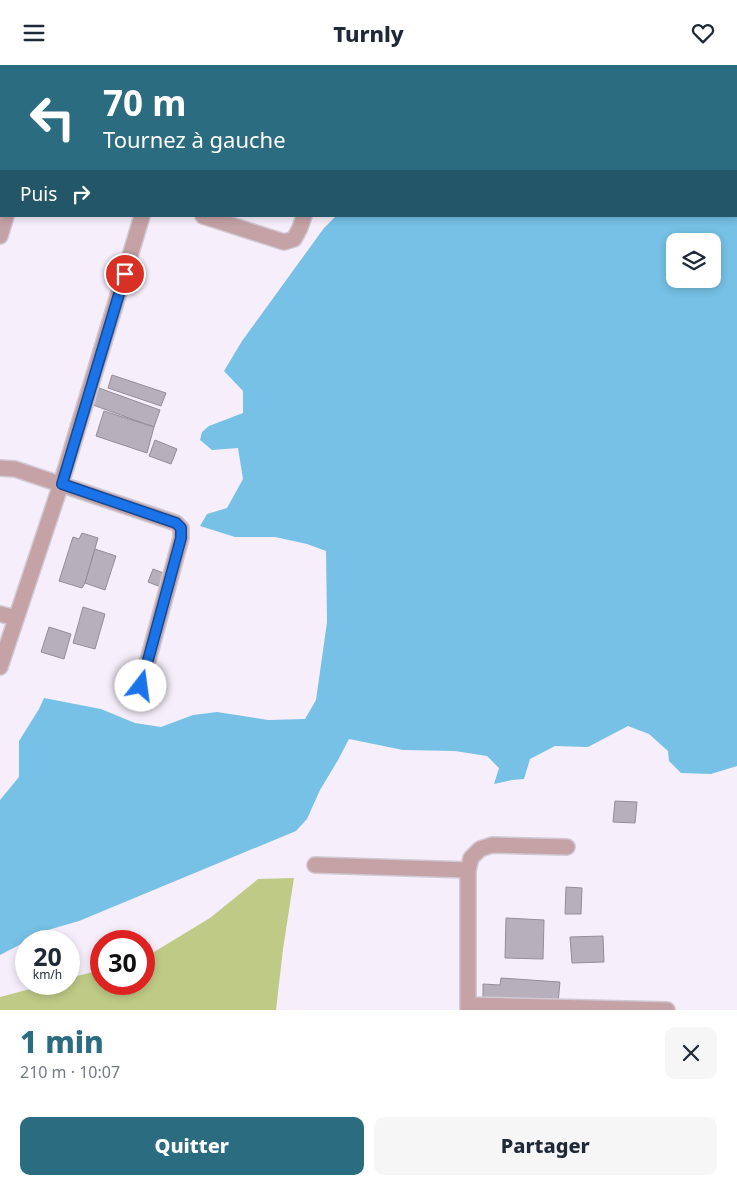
<!DOCTYPE html>
<html lang="fr">
<meta charset="utf-8">
<style>
:root{--surface:#fff;--page:#f6f6f7;--text:#1f2937;--muted:#747a83;--accent:#2c6c80}
body{margin:0;font-family:"Noto Sans",sans-serif;background:var(--page);color:var(--text);height:100vh;display:flex;flex-direction:column;font-size:19px;white-space:nowrap}
*{box-sizing:border-box;margin:0}
p{font-size:16px;color:var(--muted)}
.icon{flex:none;width:28px;height:28px;fill:none;stroke:currentColor;stroke-width:2;stroke-linecap:round;stroke-linejoin:round}
.map{position:relative;height:945px;overflow:hidden}
.drawer{display:flex;flex-direction:column;background:var(--surface);flex:1}
.drawer>*{flex:none}
.guide{position:absolute;left:0px;top:0px;width:738px;height:152px;box-shadow:0 2px 8px #0003;background:#2c6c80;color:#fff;overflow:hidden}
.fabs{position:absolute;left:666px;top:168px;display:grid;gap:10px}
.fabs a{display:grid;place-items:center;width:55px;height:55px;border-radius:10px;background:var(--surface);box-shadow:0 2px 8px #0003;font-size:25px}
.speed{position:absolute;left:15px;top:865px;display:flex;gap:10px;font-size:25px;font-weight:700;text-align:center}
.speed>*{display:grid;place-content:center;width:65px;height:65px;border-radius:50%;background:var(--surface);box-shadow:0 2px 8px #0003;line-height:1}
.speed small{font-size:12px;font-weight:400}
.speed .limit{border:8px solid #d22;background:#fff;color:#111}
.pin{position:absolute;display:grid;place-items:center;width:42px;height:42px;color:#fff;margin:-21px;border:2px solid #fff;border-radius:50%;box-shadow:0 1px 5px #0007}
.me{position:absolute;width:55px;margin:-28px;rotate:15deg;stroke-linejoin:round;filter:drop-shadow(0 0 4px #0008)}
.turn{display:flex;align-items:center;gap:18px;height:105px;padding:0 20px;font-size:22px}
.turn .icon{width:65px;height:65px;stroke-width:2.5}
.turn b{display:block;font-size:35px;line-height:42px}
.then{display:flex;align-items:center;height:48px;padding:0 20px;background:#0003;gap:10px;font-size:19px}
.round{display:grid;place-items:center;flex:none;width:52px;height:52px;border-radius:10px;background:var(--page)}
.head{display:flex;align-items:center;justify-content:space-between;height:85px;padding:0 20px}
h1{font-size:30px;font-weight:800;line-height:38px;color:var(--accent)}
.action{display:flex;gap:10px;margin-top:auto;padding:10px 20px}
.action a{flex:1;height:58px;border-radius:10px;background:var(--accent);color:#fff;font-size:20px;font-weight:800;line-height:58px;text-align:center}
.action a+a{background:var(--page);color:var(--text)}
header{display:flex;justify-content:space-between;align-items:center;height:65px;padding:0 20px;background:var(--surface);font-size:22px;font-weight:800}
.map>svg:first-child{display:block}
</style>
<header><svg class="icon" aria-label="menu" viewBox="0 0 24 24"><path d="M4 6h16M4 12h16M4 18h16"/></svg>Turnly<svg class="icon" aria-label="heart" viewBox="0 0 24 24"><path d="M12 20l-8-8c-3-5 5-10 8-4 3-6 11-1 8 4z"/></svg></header>
<div class="map">
<svg width="737" height="945" viewBox="0 0 737 945">
<rect width="100%" height="100%" fill="#f6effb"/>
<path fill="#bfca86" d="M294,813L283,884L276,945H0V932L49,919H69V913L101,905V919H144V893L210,853L258,814Z"/>
<path fill="#76c1e5" fill-rule="evenodd" d="M461,0H737V701L711,709L681,708L669,696L668,686L649,669L628,661L588,682L555,681L530,694L524,714L512,715L494,719L499,703L487,691L455,686L403,685L349,674L338,695L320,725L307,754L296,766L79,856L48,865L0,890V735L19,712V676L39,644L44,633L101,644L135,658L161,662L193,650L217,647L268,655L305,654L316,635L327,557L326,486L307,479L275,472H235L200,461L207,449L227,443L243,414L238,383L212,385L200,375L202,367L209,361L243,348V326L224,306L242,276L324,163L336,151H736V1H460ZM675,176H712V214H675Z"/>
<g fill="#b7b0bc" stroke="#948d99">
<path d="M112,310L166,328L161,341L108,323Z"/>
<path d="M99,323L160,345L154,362L93,340Z"/>
<path d="M104,346L154,362L147,388L96,371Z"/>
<path d="M155,375L177,384L171,399L149,391Z"/>
<path d="M82,468L98,473L85,518L82,523L59,516L73,472L79,474Z"/>
<path d="M95,484L116,491L105,525L85,518Z"/>
<path d="M153,504L166,509L161,522L148,517Z"/>
<path d="M83,542L105,549L95,584L73,578Z"/>
<path d="M49,562L71,569L64,594L41,587Z"/>
<path d="M615,736L637,737L635,758L613,757Z"/>
<path d="M566,822L582,823L581,849H565Z"/>
<path d="M506,853L544,855L543,894L505,893Z"/>
<path d="M603,871L604,897L572,898L570,872Z"/>
<path d="M501,913L560,917L558,938L483,933V919L500,920Z"/>
</g>
<g fill="none" stroke-linecap="round" stroke-linejoin="round">
<defs>
<g id="street">
<path d="M54,1L55,0"/>
<path d="M189,1L190,0"/>
<path d="M349,1V0"/>
<path d="M0,87H1"/>
<path d="M203,151L284,177L294,174L300,163L304,151"/>
<path d="M0,171L6,151"/>
<path d="M0,403L15,404L176,458L181,463V473L141,621"/>
<path d="M0,549L16,553"/>
<path d="M0,602L61,419L142,151"/>
<path d="M315,800L468,805"/>
<path d="M468,940L667,945"/>
<path d="M468,945V805L471,793L480,784L492,780L567,782"/>
</g>
</defs>
<use href="#street" stroke="#d0c9d4" stroke-width="18"/>
<use href="#street" stroke="#c4a2a6" stroke-width="15"/>
</g>
<g fill="none" stroke-linecap="round" stroke-linejoin="round">
<defs>
<path id="route" d="M125,209L62,419L176,458L181,463V473L141,621"/>
</defs>
<use href="#route" stroke="#114b97" stroke-width="12"/>
<use href="#route" stroke="#1a73e8" stroke-width="9"/>
</g>
</svg>
<div class="fabs">
<a><svg class="icon" aria-label="layers" viewBox="0 0 24 24"><path d="M12 4l9 5-9 5-9-5zM3 14l9 5 9-5"/></svg></a>
</div>
<div class="speed"><div>20<small>km/h</small></div><div class="limit">30</div></div>
<div class="pin" style="left:125px;top:209px;background:#d93025"><svg class="icon" aria-label="arrive" viewBox="0 0 24 24"><path d="M6 21V4h12l-3 4 3 4H6"/></svg></div>
<svg class="me" style="left:141px;top:621px" viewBox="-20 -20 40 40"><circle r="19" fill="#fff"/><path d="M0-13L10 11 0 6-10 11z" fill="#1a73e8"/></svg>
<div class="guide">
<div class="turn"><svg class="icon" aria-label="left" viewBox="0 0 24 24"><path d="M17 20v-9H6M10 6l-5 5 5 5"/></svg><div><b>70 m</b>Tournez à gauche</div></div>
<div class="then">Puis<svg class="icon" aria-label="right" viewBox="0 0 24 24"><path d="M7 20v-9h11M14 6l5 5-5 5"/></svg></div>
</div>
</div>
<section class="drawer">
<div class="head"><div><h1>1 min</h1><p>210 m · 10:07</p></div><a class="round"><svg class="icon" aria-label="close" viewBox="0 0 24 24"><path d="M6 6l12 12M18 6L6 18"/></svg></a></div>
<div class="action"><a>Quitter</a><a>Partager</a></div>
</section>
